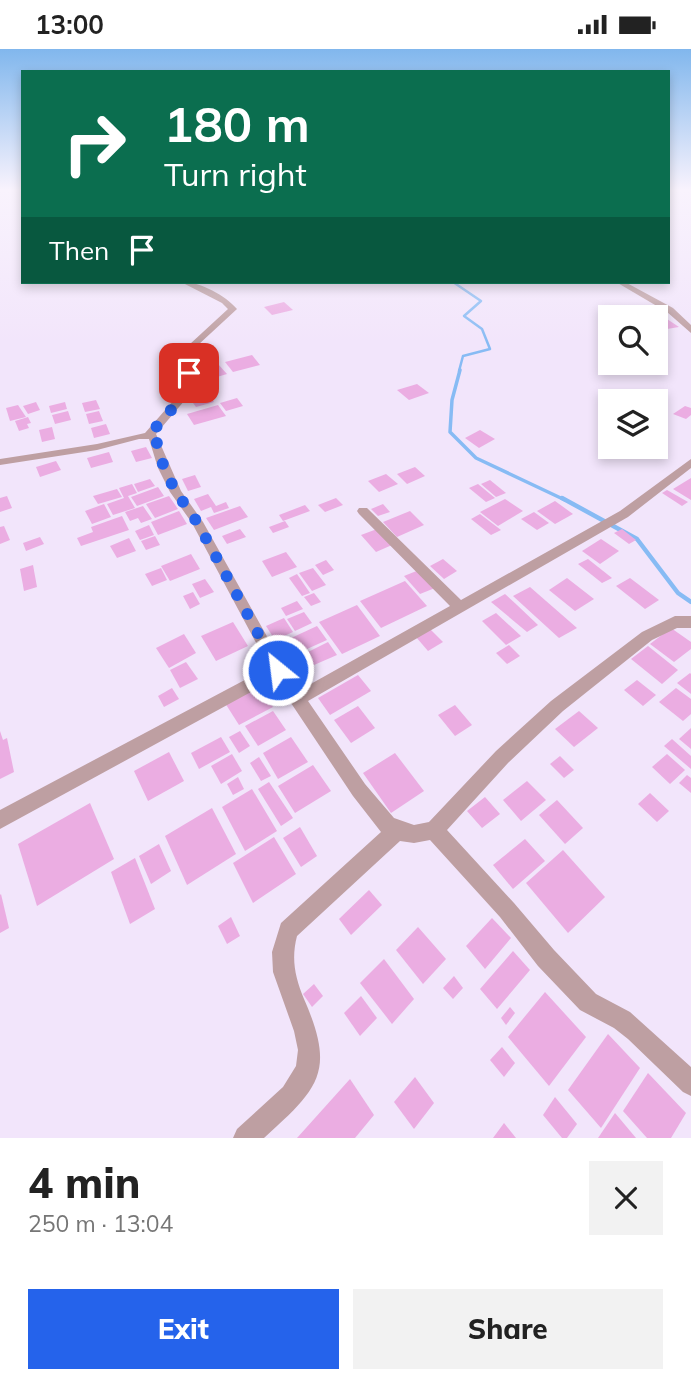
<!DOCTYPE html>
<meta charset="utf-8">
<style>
:root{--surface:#fff;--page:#f2f2f2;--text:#222;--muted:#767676;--accent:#2563eb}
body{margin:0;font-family:Mulish,sans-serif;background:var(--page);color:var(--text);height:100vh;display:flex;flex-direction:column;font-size:26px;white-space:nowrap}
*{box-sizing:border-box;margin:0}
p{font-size:23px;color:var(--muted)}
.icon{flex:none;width:38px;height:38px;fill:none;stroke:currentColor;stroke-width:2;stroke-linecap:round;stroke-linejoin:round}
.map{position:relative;height:1089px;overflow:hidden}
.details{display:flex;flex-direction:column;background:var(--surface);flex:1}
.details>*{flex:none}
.banner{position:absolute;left:21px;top:21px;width:649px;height:214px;border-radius:0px;box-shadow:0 4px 10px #0003;background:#0b6e4f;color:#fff;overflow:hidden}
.fabs{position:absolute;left:598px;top:256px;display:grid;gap:14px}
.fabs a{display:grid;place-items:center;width:70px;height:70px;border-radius:0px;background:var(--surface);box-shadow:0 4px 10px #0003;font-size:35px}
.pin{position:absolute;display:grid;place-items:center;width:60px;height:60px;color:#fff;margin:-30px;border-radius:14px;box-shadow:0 4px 10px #0006}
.me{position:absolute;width:77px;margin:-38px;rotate:331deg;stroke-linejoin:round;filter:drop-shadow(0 0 5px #0008)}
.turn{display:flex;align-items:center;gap:24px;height:147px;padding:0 28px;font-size:32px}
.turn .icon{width:91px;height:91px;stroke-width:2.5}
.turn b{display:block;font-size:49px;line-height:60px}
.then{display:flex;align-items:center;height:66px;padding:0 28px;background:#0003;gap:14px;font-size:26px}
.round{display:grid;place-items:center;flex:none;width:74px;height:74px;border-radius:0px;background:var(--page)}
.summary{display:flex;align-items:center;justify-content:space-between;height:119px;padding:0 28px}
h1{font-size:42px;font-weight:800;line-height:52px}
.action{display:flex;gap:14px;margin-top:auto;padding:14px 28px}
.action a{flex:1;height:80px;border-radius:0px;background:var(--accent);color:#fff;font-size:28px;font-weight:800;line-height:80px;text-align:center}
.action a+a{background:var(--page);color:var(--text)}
.status{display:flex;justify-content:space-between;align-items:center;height:49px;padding:0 35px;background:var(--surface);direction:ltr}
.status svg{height:19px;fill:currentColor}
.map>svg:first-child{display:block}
</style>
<div class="status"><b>13:00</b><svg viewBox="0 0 49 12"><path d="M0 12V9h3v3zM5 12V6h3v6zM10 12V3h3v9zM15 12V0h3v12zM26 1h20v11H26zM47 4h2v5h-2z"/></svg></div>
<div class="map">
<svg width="691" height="1089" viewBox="0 0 691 1089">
<rect width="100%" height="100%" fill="#f2e5fb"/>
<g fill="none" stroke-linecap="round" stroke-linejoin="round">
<path stroke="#87bbf4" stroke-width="2.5" d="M453,233L481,252L464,267L482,280L490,300L463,307L459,322"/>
<path stroke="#87bbf4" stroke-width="3.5" d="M460,321L452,351L450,383L476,409L565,451"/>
<path stroke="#87bbf4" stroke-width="4.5" d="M562,449L637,490L678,544L691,553"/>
</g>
<g fill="#ebade2">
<path d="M284,253L293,261L272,266L264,258Z"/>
<path d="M667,270L679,278L667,280L656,273Z"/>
<path d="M252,306L260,316L233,323L225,313Z"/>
<path d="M218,315L227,325L207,331L198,320Z"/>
<path d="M417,335L429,344L409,351L397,341Z"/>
<path d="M207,342L214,353L196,358L188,347Z"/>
<path d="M237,349L243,357L226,362L220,354Z"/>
<path d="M96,351L100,360L85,363L82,354Z"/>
<path d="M36,353L40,361L28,365L23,357Z"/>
<path d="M65,353L67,360L51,364L49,357Z"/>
<path d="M18,356L26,368L10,372L6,359Z"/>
<path d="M218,356L226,367L194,376L187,365Z"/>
<path d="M685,357L691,359V366L686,370L673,365Z"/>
<path d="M68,362L71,371L55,375L52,366Z"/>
<path d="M99,362L103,372L89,375L86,365Z"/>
<path d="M28,368L31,374L27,375L29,379L19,382L15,372Z"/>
<path d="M106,375L110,385L94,389L91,379Z"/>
<path d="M52,378L55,390L42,393L39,381Z"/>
<path d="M480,381L495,390L479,399L465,389Z"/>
<path d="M146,398L152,409L136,413L131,402Z"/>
<path d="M109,403L113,413L91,419L87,409Z"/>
<path d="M56,412L61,421L40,428L36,418Z"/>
<path d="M415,418L425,427L407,435L397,425Z"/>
<path d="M386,425L398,435L379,443L368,432Z"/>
<path d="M195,426L201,438L188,442L182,430Z"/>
<path d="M691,429V451L673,440Z"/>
<path d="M150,430L155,437L138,443L134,435Z"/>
<path d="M490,431L506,444L496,448L481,435Z"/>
<path d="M132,435L137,444L128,447L135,459L113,466L107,455L124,449L119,439Z"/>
<path d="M478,435L495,449L486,453L469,439Z"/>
<path d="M158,438L164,447L137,457L131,448Z"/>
<path d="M117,440L122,448L98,455L93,447Z"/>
<path d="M667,441L688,453L682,457L662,444Z"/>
<path d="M208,445L216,457L226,453L229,459L214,464L211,458L201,462L194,450Z"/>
<path d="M7,447L12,459L0,463V449Z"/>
<path d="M169,447L178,460L155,469L146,455Z"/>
<path d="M336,449L343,456L325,463L318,456Z"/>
<path d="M505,450L523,462L498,477L480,463Z"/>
<path d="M555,452L573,465L555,475L537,462Z"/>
<path d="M104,455L111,468L92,475L85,462Z"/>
<path d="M383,455L390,463L378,467L371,460Z"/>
<path d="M305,456L310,462L283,472L279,466Z"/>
<path d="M143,457L152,470L141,474L138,469L130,472L125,463Z"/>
<path d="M240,457L248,468L214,481L206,469Z"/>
<path d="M179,462L187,475L158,486L151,473Z"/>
<path d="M410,462L424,476L397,488L383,473Z"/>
<path d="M534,463L549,474L537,481L521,470Z"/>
<path d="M480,465L501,481L491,486L471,470Z"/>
<path d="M122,467L129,481L81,497L77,489L93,483L91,478Z"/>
<path d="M285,472L289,478L273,484L269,478Z"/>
<path d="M149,476L154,486L140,491L135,482Z"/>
<path d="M4,477L10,491L0,495V478Z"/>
<path d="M240,480L246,488L227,495L222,487Z"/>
<path d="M377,480L392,496L376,503L361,486Z"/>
<path d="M622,480L636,491L629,495L614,484Z"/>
<path d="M155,487L160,496L146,501L141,492Z"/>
<path d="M40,488L44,495L26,502L23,494Z"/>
<path d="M129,489L136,502L117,509L110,497Z"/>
<path d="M601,490L619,502L600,515L582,502Z"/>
<path d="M286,503L297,518L272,528L262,512Z"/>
<path d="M191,505L200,520L170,532L161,517Z"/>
<path d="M443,510L457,522L444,530L430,517Z"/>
<path d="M588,510L612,529L602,534L578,515Z"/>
<path d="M326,511L334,521L323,526L315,516Z"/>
<path d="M33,516L37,538L24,542L20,520Z"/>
<path d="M161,519L167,531L152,537L145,525Z"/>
<path d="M313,519L326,536L312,542L299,524Z"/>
<path d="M419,521L435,539L420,545L404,527Z"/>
<path d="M297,525L310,544L302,547L289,529Z"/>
<path d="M567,529L594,550L575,562L549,541Z"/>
<path d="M630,529L659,551L645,560L616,537Z"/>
<path d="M205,530L214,543L200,549L192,535Z"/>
<path d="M405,532L427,557L381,579L360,552Z"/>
<path d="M530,538L577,579L559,589L513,547Z"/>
<path d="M193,543L200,555L190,560L183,547Z"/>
<path d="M314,544L321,553L311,557L304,548Z"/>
<path d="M505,545L517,556L538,576L527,583L491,553Z"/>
<path d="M297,552L303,560L286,567L281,559Z"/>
<path d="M357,556L380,587L342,605L319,573Z"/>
<path d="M304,563L312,574L295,582L287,570Z"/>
<path d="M496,564L521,587L506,596L482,572Z"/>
<path d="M284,569L293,583L275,591L266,577Z"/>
<path d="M233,573L248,597L216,612L201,587Z"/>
<path d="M317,577L327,591L298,604L289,590Z"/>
<path d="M671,579L691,593V600L674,613L650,595Z"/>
<path d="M430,580L443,593L428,602L416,588Z"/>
<path d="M184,585L196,604L169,619L156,599Z"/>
<path d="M328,593L337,606L314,616L306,604Z"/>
<path d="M509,596L520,607L507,615L496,604Z"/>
<path d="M648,597L678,621L662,635L631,610Z"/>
<path d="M186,613L198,630L180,639L170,621Z"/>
<path d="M690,624L691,625V645L677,634Z"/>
<path d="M358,626L371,642L330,666L318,649Z"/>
<path d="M637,631L656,646L643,657L624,641Z"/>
<path d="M259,636L273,658L239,676L225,654Z"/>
<path d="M172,639L179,650L164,658L158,647Z"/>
<path d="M676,639L691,650V665L683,672L659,653Z"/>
<path d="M455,656L472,676L455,687L438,666Z"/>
<path d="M358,657L375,679L351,694L334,671Z"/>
<path d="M273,662L286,681L258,697L245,677Z"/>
<path d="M579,662L598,679L574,698L555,680Z"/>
<path d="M691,679V700L679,690Z"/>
<path d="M0,682L3,691L7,689L14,723L0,730Z"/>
<path d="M240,682L250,697L239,704L229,688Z"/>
<path d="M221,688L230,703L199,720L191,704Z"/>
<path d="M291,688L308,713L278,730L263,704Z"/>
<path d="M672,690L691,707V720L664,697Z"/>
<path d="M169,703L184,732L148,752L134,722Z"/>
<path d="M395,704L424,742L391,764L363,724Z"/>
<path d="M232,705L242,722L221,735L211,717Z"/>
<path d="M667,705L685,721L670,735L652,718Z"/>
<path d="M560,707L574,721L564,729L550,715Z"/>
<path d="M259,708L271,727L261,732L250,714Z"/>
<path d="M313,716L331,742L295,764L278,737Z"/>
<path d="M687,726L691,729V744L679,734Z"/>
<path d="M238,728L244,740L233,746L227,735Z"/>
<path d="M527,732L546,751L521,772L503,751Z"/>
<path d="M269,733L293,769L281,777L258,740Z"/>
<path d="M252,740L277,782L245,802L222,758Z"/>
<path d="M650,744L669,762L657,773L638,755Z"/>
<path d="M485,748L500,765L482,779L467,762Z"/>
<path d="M557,751L583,779L565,795L539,766Z"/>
<path d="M90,754L114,810L37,857L18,795Z"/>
<path d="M212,759L236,805L187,836L165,787Z"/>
<path d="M300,778L317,807L301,818L283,789Z"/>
<path d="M274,788L296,825L253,854L233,814Z"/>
<path d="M525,790L545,812L513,840L493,816Z"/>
<path d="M159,795L171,822L151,835L139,807Z"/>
<path d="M563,801L605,848L568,884L526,834Z"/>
<path d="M135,809L155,860L130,875L111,823Z"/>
<path d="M369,841L382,856L351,886L339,870Z"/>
<path d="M1,845L9,879L0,884V846Z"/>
<path d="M231,868L240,887L227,895L218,877Z"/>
<path d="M492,869L511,889L485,920L466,897Z"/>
<path d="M418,878L446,910L423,935L396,901Z"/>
<path d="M513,902L530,921L497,960L480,940Z"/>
<path d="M384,910L414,950L392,975L360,934Z"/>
<path d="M454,927L463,939L453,950L443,939Z"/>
<path d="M314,935L323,947L312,958L303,945Z"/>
<path d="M545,943L586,988L549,1037L508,988Z"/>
<path d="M361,947L377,969L360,987L344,964Z"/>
<path d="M510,958L515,964L506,976L501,969Z"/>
<path d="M608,985L640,1019L601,1079L568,1041Z"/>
<path d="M502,998L515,1014L504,1028L490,1011Z"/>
<path d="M648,1024L686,1064L671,1089H647L623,1062Z"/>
<path d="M415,1028L434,1054L414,1080L394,1053Z"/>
<path d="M350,1030L374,1066L355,1089H297Z"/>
<path d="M555,1048L577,1075L567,1089H562L543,1066Z"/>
<path d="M615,1064L636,1089H598Z"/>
<path d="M504,1074L516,1089H493Z"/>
</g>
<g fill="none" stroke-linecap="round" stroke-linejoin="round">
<g fill="#be9fa2" fill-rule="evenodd">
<path d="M181,233C199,232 225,246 237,260L198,296L191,344L156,385L181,442L203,473L283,616L300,641L450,557L359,465L357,462L359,459H367L461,551L620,462L691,410V419L628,468L308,652L365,735L394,769L414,776L429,773L496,702L551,652L642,583L675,567H691V579H677L652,591L563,662L508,714L447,781L514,854L554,901L596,945L630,963L691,1018V1047L683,1043L628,990L614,979L580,961L538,917L500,868L430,791L414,794L400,792L297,887C291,910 295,928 304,950C336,1023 319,1039 264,1089H233L237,1080L283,1038L296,1017L298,1001L294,982L273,923L272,903L281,874L381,783L353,747L275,630L0,780V761L269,618L192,474L170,443L158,419L149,390H139L97,401L0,416V410L97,395L145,384L181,343L190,295L228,260L222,254Z"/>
<path d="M616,233H625L673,259L691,276V284L667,263Z"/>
</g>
</g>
<linearGradient id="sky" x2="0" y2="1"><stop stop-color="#81b7ed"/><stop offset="0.48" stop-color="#f9f3fd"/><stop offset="1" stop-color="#f9f3fd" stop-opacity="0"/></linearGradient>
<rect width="691" height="294" fill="url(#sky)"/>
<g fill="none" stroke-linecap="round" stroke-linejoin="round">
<path stroke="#2563eb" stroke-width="12" stroke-dasharray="0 21.6" d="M189,324L186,344L150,385L156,391L164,419L176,443L197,473L278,621"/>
</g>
</svg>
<div class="fabs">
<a><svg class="icon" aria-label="search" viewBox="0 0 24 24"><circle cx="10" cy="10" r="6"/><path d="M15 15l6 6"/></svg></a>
<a><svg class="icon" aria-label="layers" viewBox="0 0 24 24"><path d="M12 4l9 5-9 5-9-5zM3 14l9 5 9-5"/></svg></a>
</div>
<div class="pin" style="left:189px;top:324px;background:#d93025"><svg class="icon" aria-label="arrive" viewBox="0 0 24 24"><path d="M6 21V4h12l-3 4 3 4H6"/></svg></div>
<svg class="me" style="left:278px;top:621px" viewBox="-20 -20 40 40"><circle r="17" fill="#2563eb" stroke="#fff" stroke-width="3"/><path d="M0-11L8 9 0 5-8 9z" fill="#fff"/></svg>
<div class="banner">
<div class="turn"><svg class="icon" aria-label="right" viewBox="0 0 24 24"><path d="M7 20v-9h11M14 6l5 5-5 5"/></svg><div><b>180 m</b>Turn right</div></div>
<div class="then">Then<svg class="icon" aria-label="arrive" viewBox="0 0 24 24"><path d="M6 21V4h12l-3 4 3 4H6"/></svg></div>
</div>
</div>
<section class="details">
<div class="summary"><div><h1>4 min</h1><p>250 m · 13:04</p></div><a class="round"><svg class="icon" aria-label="close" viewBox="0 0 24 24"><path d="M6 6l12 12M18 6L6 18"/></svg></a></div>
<div class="action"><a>Exit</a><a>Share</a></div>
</section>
